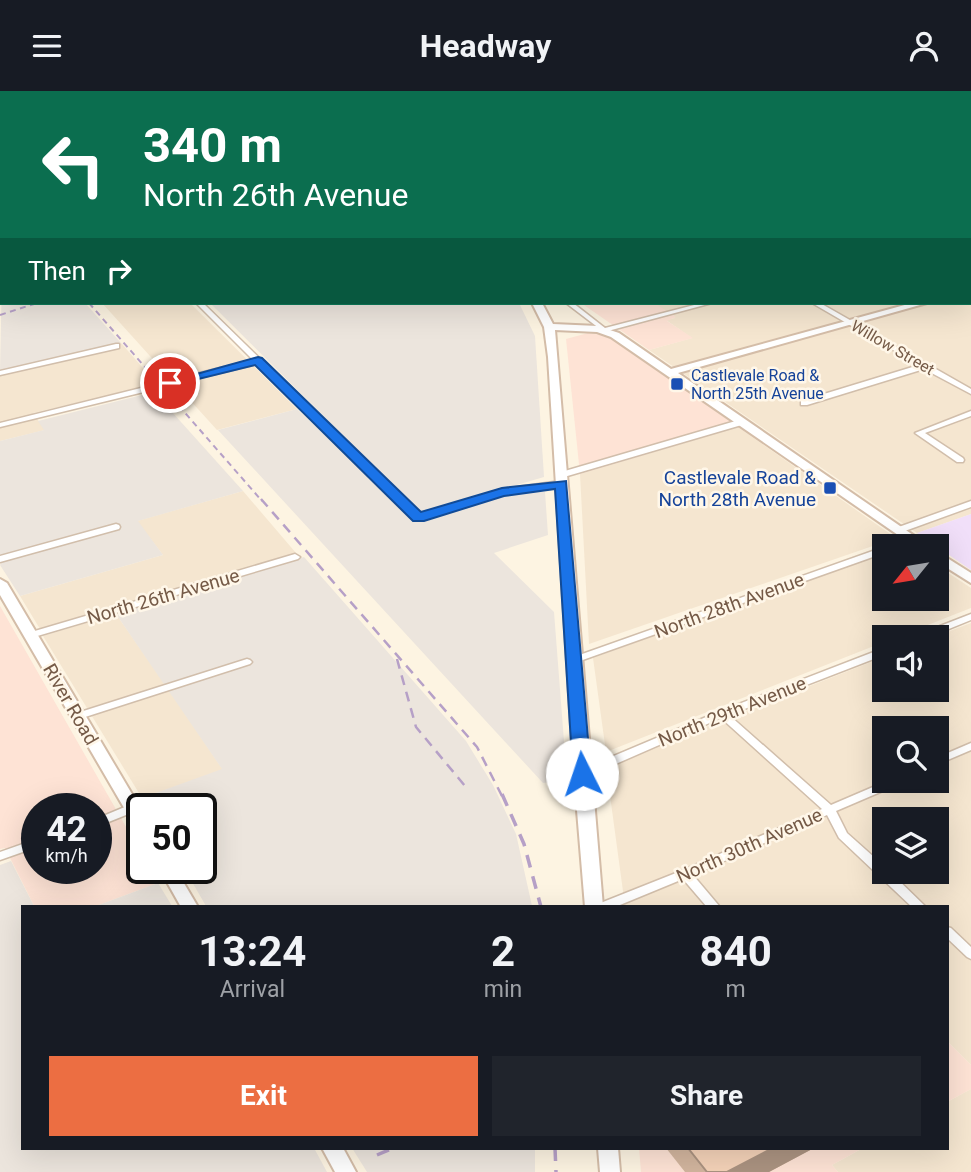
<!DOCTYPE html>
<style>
:root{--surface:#171b24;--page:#20242c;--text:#f1f3f6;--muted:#9ea1a6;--accent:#ec6e42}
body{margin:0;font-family:Roboto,sans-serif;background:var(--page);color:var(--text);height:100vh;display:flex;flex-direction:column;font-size:26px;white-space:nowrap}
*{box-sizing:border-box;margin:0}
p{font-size:23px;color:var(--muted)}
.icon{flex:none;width:38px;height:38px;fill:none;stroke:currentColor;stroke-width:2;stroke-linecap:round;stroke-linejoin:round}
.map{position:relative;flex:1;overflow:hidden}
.details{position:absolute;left:21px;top:814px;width:928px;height:245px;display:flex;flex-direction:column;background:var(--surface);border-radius:0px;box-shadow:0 7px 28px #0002}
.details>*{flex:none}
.hud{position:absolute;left:0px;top:0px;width:971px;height:214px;box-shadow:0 7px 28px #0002;background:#0b6e4f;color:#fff;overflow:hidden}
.needle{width:46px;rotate:240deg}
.buttons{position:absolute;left:872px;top:443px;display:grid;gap:14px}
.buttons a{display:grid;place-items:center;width:77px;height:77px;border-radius:0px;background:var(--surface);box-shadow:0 7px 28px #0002;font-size:35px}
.speed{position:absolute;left:21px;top:702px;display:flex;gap:14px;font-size:35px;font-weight:700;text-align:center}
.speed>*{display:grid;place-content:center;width:91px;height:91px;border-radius:50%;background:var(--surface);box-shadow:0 7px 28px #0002;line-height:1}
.speed small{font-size:18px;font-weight:400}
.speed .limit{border:4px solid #111;border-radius:10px;background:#fff;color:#111}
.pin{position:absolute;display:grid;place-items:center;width:60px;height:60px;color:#fff;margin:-30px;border:4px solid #fff;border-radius:50%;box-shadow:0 2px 7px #0007}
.me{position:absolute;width:77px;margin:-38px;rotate:356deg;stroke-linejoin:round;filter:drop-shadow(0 0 5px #0008)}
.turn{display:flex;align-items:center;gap:24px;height:147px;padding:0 28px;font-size:32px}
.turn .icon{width:91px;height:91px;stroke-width:2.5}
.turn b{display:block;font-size:49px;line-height:60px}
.then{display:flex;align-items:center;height:66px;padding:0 28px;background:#0003;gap:14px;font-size:26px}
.eta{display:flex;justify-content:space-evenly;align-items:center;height:119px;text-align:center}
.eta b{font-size:42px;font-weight:700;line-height:49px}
.button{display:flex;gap:14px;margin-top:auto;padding:14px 28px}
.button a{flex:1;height:80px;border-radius:0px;background:var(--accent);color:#fff;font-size:28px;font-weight:700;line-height:80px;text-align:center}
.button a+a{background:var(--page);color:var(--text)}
header{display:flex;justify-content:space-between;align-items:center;height:91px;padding:0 28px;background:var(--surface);font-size:32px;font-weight:700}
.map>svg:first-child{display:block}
</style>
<header><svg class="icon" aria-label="menu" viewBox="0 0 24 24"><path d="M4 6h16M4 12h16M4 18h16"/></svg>Headway<svg class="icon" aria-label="person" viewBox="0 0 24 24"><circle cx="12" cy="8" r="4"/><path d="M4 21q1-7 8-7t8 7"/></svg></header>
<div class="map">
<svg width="971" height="1081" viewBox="0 0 971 1081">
<rect width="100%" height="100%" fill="#fdf4e2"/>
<g fill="#f5e6d0" fill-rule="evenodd">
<path d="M971,17V423L917,442L649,259L692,247L666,229L675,227L655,213L659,212H970Z"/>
<path d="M102,212H190L297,318L217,339Z"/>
<path d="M121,252L157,293L33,322L45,339L0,350V280Z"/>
<path d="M738,336L896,447L589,553L580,383Z"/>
<path d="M243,400L296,462L40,538L20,505L163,464L137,430Z"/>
<path d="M884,461V508H936V474L971,497V517L897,546H884V551L606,661L593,567Z"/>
<path d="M116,523L171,602L223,679L142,707L43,545Z"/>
<path d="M971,532V974L947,950V816L625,815L606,675L884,566V598H936V546H934ZM884,637H936V690H884ZM884,728H936V780H884Z"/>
<path d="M971,998V1081H838L832,1074L863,1057H947V1011Z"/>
</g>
<g fill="#fee3d5" fill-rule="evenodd">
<path d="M581,212H659L656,213L676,226L667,230L693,247L649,259Z"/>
<path d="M588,242L609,245L738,336L580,383L566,248Z"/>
<path d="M0,515L142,764V777H149L158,792L96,815H34L5,757L0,758ZM37,718H96V777H37Z"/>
<path d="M947,950L971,974V998L947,1011Z"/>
<path d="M639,1057H863L832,1074L838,1081H641Z"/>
</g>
<g fill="#ece5dd">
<path d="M2,183V212H85L121,252L0,280Z"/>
<path d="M210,212H519L535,245L544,386L421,422Z"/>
<path d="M154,301L243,400L138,430L163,464L20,505L0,474L3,468L0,463V350L44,339L38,330Z"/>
<path d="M297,318L416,430L525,400L545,401L548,444L494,462L554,521L567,689L543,692L218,339Z"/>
<path d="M304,466L466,650L493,694L516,743L532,815H206L184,777H201V718L149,717L142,707L222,678L116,523Z"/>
<path d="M11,770L34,815L23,816V1057H314L327,1081H0V774Z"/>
<path d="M158,792L172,815H96Z"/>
<path d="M352,1057H535V1081H367Z"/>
</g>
<path fill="#f1dff9" d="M971,423V479L917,442Z"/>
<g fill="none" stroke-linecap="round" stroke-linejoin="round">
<defs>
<g id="street">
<path d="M72,0H78L79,2H74Z"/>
<path d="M353,0H359L360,2H355Z"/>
<path d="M441,0H448L449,2H443Z"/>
<path d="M551,0H562L558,2H547Z"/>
<path d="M628,0H635L636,2H630Z"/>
<path d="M812,0H819L821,2H814Z"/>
<path d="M971,13V17H970V14Z"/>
<path d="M971,51V55L970,56V52Z"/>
<rect x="970" y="166" width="1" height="5"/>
<path d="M196,212H203L420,424L502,398L561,390L565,393L561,396L503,403L421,429H415L257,273L170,294H167V290L253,269Z"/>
<path d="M566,212H573L605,237L702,212H712L604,241Z"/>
<path d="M812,212H820L971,298V303L924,278L807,314H801V310L919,274Z"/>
<path d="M116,253H119V257L0,284V280Z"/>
<path d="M153,294H156V298L0,336V332Z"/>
<path d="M971,320V325L925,342L963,367L964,369L963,371H957L915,342Z"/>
<path d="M739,329H742L746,331L745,333L564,386L561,387L557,384L558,382Z"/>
<path d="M971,410V416L902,441H896L895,439L896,437Z"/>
<path d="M116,433L119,434L120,436L119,438L0,471V465Z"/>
<path d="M913,445L917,448L916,450L902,455H890L891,453Z"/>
<path d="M884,456V462L577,571L574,572L569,569L571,567Z"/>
<path d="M295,463L300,466L298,468L34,546H28L26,544L28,542Z"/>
<path d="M971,523V529L929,546H915L917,544Z"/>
<path d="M884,557V564L729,624L831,714L887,690H900L899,693L836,720L847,742L884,775V780H889L926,816H912L839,747L827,724L693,784L720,816H707L683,788L615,816H596L598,813L681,780L822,718L721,627L586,686H578L577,683L578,680L718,621Z"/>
<path d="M247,568L250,569L252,571L250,573L82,627L78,628L73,625L74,623Z"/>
<path d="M971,652V659L936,674V667Z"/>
<path d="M132,713L136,714L138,717L136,720L96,736V728Z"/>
<path d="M37,748V756L0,769V761Z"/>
<path d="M947,836L951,837L971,856V868L967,866L947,847Z"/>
</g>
<g id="secondary">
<path d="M252,0H260L262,2H253Z"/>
<path d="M873,0H886L870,2Z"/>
<path d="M970,63L971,64V70L970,69Z"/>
<path d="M2,177V183L0,184V178Z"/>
<path d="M532,212H542L553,233L598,235L619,242L671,278L912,212H927L678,282L929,455H914L611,246L597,241L555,239L603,816H585L574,683L548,266L544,236Z"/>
<path d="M936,460L971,482V492L936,470Z"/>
<path d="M0,488L7,492L142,720V740L136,738L134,734L0,504Z"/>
<path d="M159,777H175L198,816H181Z"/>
<path d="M322,1057H343L356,1081H335Z"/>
<path d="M598,1057H618L620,1081H600Z"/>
</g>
<g id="primary">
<path d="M222,0H240L221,2Z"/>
<rect x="0" y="37" width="2" height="6"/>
</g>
</defs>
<use href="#street" stroke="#d1beab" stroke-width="3"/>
<use href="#secondary" stroke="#d4bda8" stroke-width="4"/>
<use href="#primary" stroke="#ded7d3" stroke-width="3"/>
<use href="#street" fill="#fff" fill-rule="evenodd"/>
<use href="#secondary" fill="#fff" fill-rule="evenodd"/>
<use href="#primary" fill="#fedc97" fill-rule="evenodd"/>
<g stroke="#b6a0c7" stroke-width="2" stroke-dasharray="6 4.5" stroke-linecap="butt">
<path d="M0,111L2,113"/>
<path d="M89,212L262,410"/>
<path d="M0,224L37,212"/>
</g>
<g stroke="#b6a0c7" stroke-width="2.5" stroke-dasharray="10 7" stroke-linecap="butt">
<path d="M261,408L477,656L502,705"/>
<path d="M397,568L416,636L465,695"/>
</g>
<g stroke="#b6a0c7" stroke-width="3.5" stroke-dasharray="13 9" stroke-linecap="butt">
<path d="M502,703L524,753L541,816"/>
<path d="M555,1057L556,1081"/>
<path d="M377,1064L393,1057"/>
</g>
</g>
<path fill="#d2b59e" d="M666,1057H814L769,1081H685Z"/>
<path fill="#ab9381" d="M773,1057H814L769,1081H727Z"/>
<path fill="#f4d2b8" stroke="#ab9381" stroke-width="2" d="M688,1057H773L727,1081H707Z"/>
<path fill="#1a73e8" stroke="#114b97" stroke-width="2" d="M258,266L262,267L421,421L502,397L566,390L591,683L588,687L582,689L573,683L555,398L504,405L424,430H413L255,274L170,295L164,292Z"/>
<g fill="#1a4fb4" stroke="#fff7e9" stroke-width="2.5">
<rect x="670" y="286" width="14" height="14" rx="3.5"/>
<rect x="823" y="390" width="14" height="14" rx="3.5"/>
</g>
<g text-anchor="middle" stroke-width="5" stroke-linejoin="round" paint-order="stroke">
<g font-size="16" fill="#755a47" stroke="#fff7e9">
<text transform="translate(893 256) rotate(30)" y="6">Willow Street</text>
</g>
<g font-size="16" fill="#164399" stroke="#fff7e9" text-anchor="start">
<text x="691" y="290">Castlevale Road &amp;<tspan x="691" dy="18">North 25th Avenue</tspan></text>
</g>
<g font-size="19" fill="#164399" stroke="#fff7e9" text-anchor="end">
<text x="816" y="393">Castlevale Road &amp;<tspan x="816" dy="22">North 28th Avenue</tspan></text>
</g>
<g font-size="19" fill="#755a47" stroke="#fff7e9">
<text transform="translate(163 505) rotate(-16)" y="7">North 26th Avenue</text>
<text transform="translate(729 514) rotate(-20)" y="7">North 28th Avenue</text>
<text transform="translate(71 613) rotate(60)" y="7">River Road</text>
<text transform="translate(732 620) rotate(-22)" y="7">North 29th Avenue</text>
<text transform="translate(749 754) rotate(-24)" y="7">North 30th Avenue</text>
</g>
</g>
</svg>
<div class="buttons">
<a><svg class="needle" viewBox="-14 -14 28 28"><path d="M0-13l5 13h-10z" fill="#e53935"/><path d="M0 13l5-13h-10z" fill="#9ea1a6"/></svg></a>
<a><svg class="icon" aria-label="sound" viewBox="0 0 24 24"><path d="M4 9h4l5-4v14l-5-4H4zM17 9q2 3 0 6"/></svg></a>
<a><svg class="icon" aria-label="search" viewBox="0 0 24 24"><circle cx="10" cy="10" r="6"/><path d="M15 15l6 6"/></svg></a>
<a><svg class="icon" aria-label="layers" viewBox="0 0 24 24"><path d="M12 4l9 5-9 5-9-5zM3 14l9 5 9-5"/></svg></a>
</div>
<div class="speed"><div>42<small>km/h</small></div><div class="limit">50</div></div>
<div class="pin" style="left:170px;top:292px;background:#d93025"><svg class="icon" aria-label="arrive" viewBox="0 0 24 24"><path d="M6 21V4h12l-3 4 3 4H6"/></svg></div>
<svg class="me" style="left:582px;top:683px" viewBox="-20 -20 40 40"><circle r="19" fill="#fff"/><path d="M0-13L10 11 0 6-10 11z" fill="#1a73e8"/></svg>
<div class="hud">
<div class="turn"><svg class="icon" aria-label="left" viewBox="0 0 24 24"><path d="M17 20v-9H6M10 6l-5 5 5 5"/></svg><div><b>340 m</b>North 26th Avenue</div></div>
<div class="then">Then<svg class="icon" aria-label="right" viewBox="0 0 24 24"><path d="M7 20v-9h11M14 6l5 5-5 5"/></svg></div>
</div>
<section class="details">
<div class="eta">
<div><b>13:24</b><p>Arrival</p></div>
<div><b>2</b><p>min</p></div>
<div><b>840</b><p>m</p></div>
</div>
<div class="button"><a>Exit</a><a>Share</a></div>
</section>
</div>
